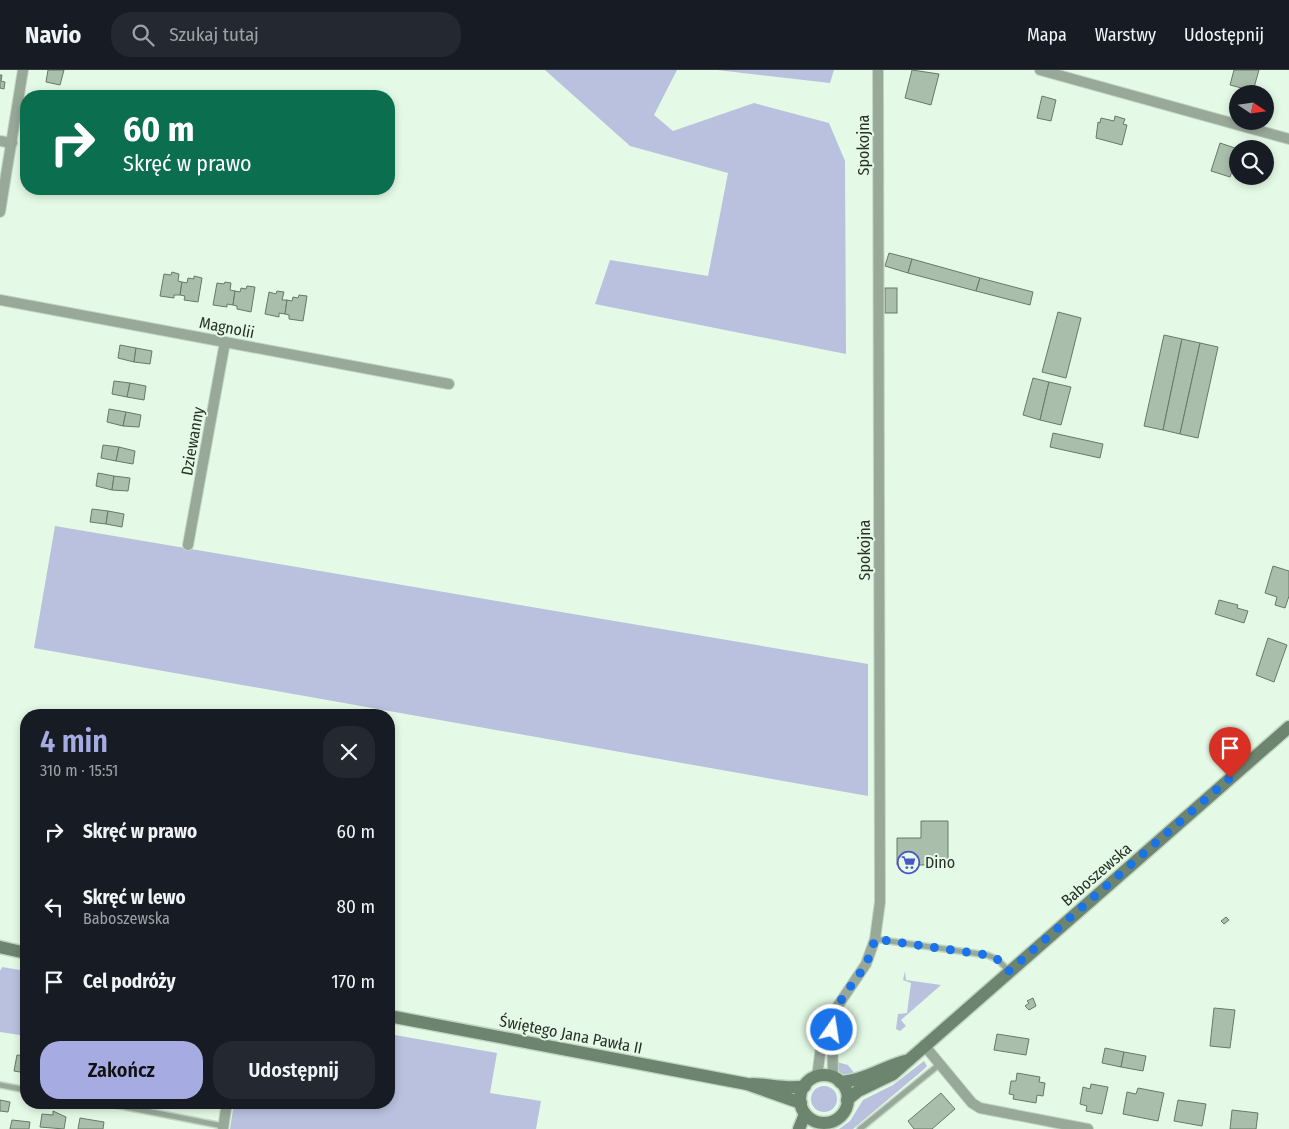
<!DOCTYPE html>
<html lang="pl">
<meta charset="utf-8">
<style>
:root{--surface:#171b24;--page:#242831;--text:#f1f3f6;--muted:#9ea1a6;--line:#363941;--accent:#a6ace2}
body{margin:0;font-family:"Fira Sans Condensed",sans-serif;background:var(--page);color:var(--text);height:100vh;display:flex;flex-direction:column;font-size:19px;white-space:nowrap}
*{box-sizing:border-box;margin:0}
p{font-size:16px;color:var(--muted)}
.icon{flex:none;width:28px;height:28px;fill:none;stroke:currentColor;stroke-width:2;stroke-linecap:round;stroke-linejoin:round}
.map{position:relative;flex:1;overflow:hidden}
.panel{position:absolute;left:20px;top:639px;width:375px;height:400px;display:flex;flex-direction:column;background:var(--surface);border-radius:20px;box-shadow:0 2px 8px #0003}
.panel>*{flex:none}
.banner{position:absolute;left:20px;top:20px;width:375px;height:105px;border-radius:20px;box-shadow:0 2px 8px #0003;background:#0b6e4f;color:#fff;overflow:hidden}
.needle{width:32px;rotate:103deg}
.controls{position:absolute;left:1229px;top:15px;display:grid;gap:10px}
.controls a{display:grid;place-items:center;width:45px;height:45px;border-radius:50%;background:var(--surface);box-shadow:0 2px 8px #0003;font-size:25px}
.pin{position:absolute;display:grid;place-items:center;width:42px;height:42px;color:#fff;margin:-51px -21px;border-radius:50% 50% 50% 0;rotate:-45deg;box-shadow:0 0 5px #0007}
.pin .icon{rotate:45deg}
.me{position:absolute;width:55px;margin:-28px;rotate:13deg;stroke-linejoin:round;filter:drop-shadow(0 0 4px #0008)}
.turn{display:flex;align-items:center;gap:18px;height:105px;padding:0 20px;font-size:22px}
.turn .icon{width:65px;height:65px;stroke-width:2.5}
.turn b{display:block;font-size:35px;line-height:42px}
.round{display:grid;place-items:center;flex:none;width:52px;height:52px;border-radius:20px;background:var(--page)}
.summary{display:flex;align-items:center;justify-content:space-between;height:85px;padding:0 20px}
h1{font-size:30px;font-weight:600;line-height:38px;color:var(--accent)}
.button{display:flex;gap:10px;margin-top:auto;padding:10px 20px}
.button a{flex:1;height:58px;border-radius:20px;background:var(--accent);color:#111;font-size:20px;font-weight:600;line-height:58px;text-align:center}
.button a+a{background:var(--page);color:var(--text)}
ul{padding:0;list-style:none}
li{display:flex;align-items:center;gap:15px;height:75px;padding:0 20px}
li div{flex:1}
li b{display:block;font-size:19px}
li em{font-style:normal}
header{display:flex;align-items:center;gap:30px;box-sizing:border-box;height:70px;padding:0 25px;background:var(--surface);border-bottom:1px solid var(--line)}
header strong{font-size:24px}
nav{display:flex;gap:28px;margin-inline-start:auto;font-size:18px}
.search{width:350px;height:45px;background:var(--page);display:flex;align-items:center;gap:12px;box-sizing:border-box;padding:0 18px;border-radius:20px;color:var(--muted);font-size:19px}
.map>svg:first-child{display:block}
</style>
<header>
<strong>Navio</strong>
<div class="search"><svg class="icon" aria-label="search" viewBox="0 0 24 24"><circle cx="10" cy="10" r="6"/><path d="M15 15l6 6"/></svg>Szukaj tutaj</div>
<nav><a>Mapa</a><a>Warstwy</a><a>Udostępnij</a></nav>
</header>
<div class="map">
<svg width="1289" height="1059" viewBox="0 0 1289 1059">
<rect width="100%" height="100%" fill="#e4fae6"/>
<g fill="#b9c1df">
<path d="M545,0H677L654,45L673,61L754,33L829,53L845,91L846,284L595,234L610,190L708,206L728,103L630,76Z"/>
<path d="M717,0H834L830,13Z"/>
<path d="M55,456L868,594V726L34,578Z"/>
<path d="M2,897L26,901V966L0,962V901Z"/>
<path d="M905,901L906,910L941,915L901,950L906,956L900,961L896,959L898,944L907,943L911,913L903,910Z"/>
<path d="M389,964L497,983L490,1023L541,1031L536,1059H230L234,1033L389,1032Z"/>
<path d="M924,991L927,996L923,1000L853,1059H839L850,1051L863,1030L893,1015Z"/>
<path d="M837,992L848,995L855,1004L840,1005Z"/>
<circle cx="824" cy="1029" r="13"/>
</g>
<g fill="#aabfab" stroke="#677a68">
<path d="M48,0H64L60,15L46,12Z"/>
<path d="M912,0L939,4L931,35L905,28Z"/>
<path d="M1234,0H1259L1253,21L1230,15Z"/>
<path d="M0,5H2L1,11L5,12L4,19L0,18Z"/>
<path d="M1042,26L1056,30L1051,51L1037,48Z"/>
<path d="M1115,46L1125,49L1123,54L1127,55L1122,75L1096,68L1098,52L1100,53L1101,48L1114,51Z"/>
<path d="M1220,73L1238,79V93H1235L1230,107L1211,101Z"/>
<path d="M889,183L912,189L908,203L885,196Z"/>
<path d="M912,189L980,208L976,221L908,203Z"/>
<path d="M172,202L179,204L178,211L182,212L180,225H174V228L160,226L164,204L171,205Z"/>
<path d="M194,206L202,208L198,232L184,230L185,226L180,225L182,212L187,213L188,208L194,209Z"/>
<path d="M980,208L1033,222L1030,235L976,221Z"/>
<path d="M225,212L231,213L230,220L235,221L233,235L227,234V237L213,235L217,213L224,214Z"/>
<path d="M247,216L255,217L251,242L237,239V236L233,235L235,221L240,222L241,218L246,219Z"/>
<rect x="885" y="218" width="12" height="25"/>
<path d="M277,221L284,222L282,230H287L285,244L279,243V247L265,244L269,222L276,224Z"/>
<path d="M299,225L307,226L303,251L289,249V245L285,244L287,230L292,231L293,227L298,228Z"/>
<path d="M1058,242L1081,248L1066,308L1042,302Z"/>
<path d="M1164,265L1182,269L1163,360L1144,356Z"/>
<path d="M1182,269L1200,273L1180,364L1163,360Z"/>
<path d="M1200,273L1218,277L1198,368L1180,364Z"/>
<path d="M120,275L136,278L134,292L118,288Z"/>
<path d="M136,278L152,281L150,294L134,292Z"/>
<path d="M1033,308L1049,312L1040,350L1023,345Z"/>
<path d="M114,311L130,313L127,327L112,324Z"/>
<path d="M1049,312L1071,317L1061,355L1040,350Z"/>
<path d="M130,313L146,316L144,330L127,327Z"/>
<path d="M109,339L126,342L123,356L107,352Z"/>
<path d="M126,342L141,345L139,357L123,356Z"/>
<path d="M1053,363L1103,374L1100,388L1050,377Z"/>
<path d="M103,375L119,377L116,391L101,388Z"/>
<path d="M119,377L135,381L133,394L116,391Z"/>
<path d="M98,403L114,406L112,420L96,416Z"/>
<path d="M114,406L130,408L128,421L112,420Z"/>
<path d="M92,439L108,441L106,454L90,452Z"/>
<path d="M108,441L124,444L122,457L106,454Z"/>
<path d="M1273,496L1289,501V526L1285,538L1275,535L1277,527L1265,523Z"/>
<path d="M1219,530L1238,535L1237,538L1248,541L1244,553L1215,544Z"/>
<path d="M1268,568L1287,575L1274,612L1256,605Z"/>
<path d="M921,751H948V795H897V768H921Z"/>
<path d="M1226,847L1229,850L1224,854L1221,851Z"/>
<path d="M1033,928L1036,936L1029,940L1025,936L1029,933L1027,931Z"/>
<path d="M1214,938L1235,940L1230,978L1210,976Z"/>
<path d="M997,964L1029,969L1026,985L994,980Z"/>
<path d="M1105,978L1124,982L1121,997L1102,993Z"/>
<path d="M1124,982L1146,986L1143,1001L1121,997Z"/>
<path d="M17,985L26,986V1003L14,1001Z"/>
<path d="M1017,1003L1040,1007L1039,1012L1045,1013L1043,1026L1037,1025L1036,1033L1013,1029L1014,1025L1009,1024L1011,1011H1016Z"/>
<path d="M1091,1014L1108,1017L1102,1044L1086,1041L1087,1036L1080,1034L1083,1017L1090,1019Z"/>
<path d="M1138,1018L1164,1023L1158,1051L1123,1044L1127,1022L1136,1024Z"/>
<path d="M941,1023L955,1039L932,1059H914L908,1051Z"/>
<path d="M0,1030L10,1032L8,1042L0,1041Z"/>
<path d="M1178,1030L1206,1034L1202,1056L1174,1051Z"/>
<path d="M1232,1040L1258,1043L1256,1059H1230Z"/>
<path d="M53,1041L66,1047L64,1059L40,1057L42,1044L53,1045Z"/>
<path d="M80,1048L104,1052L103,1059H78Z"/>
<path d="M12,1050L30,1052L29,1059H10Z"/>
</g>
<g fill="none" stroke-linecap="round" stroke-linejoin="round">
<defs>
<g id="lane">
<path d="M875,869L987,885L997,889L1009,901"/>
<path d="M0,1015L26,1020"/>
<path d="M100,1032L223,1056"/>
<path d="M860,1059L940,994"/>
</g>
<g id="street">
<path d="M1040,0L1289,69"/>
<path d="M0,71L12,73"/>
<path d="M0,142L23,0"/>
<path d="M0,230L449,314"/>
<path d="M188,475L225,272"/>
<path d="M832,951L833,1007"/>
<path d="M924,975L972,1033L980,1038L1088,1059"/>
<path d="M817,1007L822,969L837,937L866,894L875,869L880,832L878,0"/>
<path d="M223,1059L227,1032"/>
</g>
<g id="secondary">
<path d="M0,877L26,883"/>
<path d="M389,946L747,1014L801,1033"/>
<circle cx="824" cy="1029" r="24"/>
<path d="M840,1012C863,1011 883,997 905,991"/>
<path d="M752,1014C769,1014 788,1020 805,1016"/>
<path d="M847,1030L858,1021L893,1004L1289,657"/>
<path d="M799,1059L805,1044"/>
</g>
</defs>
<use href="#lane" stroke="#c2d6c4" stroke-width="8"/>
<use href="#street" stroke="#c2d6c4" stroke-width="12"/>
<use href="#secondary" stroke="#c2d6c4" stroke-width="15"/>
<use href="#lane" stroke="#98a899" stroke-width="5"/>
<use href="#street" stroke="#98a899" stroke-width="10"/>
<use href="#secondary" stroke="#6d846e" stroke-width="12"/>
</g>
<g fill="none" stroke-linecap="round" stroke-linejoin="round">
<path stroke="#1a73e8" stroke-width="9" stroke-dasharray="0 16.2" d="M832,960C832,933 853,917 865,895C870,887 872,878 875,869L987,885L997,889L1009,901L1230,708"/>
</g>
<defs>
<symbol id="supermarket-ring" viewBox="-11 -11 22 22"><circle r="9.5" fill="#e4fae6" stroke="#4b55ca" stroke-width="1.5"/><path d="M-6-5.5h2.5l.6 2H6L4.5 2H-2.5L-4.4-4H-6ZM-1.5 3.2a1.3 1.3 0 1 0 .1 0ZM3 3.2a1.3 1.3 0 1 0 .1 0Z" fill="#4b55ca"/></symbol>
</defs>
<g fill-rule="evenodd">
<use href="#supermarket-ring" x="896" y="780" width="25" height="25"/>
</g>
<g text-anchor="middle" stroke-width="4" stroke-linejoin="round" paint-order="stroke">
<g font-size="16" fill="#283028" stroke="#e4fae6">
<text transform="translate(863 75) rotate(-90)" y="6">Spokojna</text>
<text transform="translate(227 257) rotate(11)" y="6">Magnolii</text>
<text transform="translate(192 371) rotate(-80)" y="6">Dziewanny</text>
<text transform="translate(864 480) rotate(-90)" y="6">Spokojna</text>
<text transform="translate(1096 804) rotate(-41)" y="6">Baboszewska</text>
<text transform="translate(571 964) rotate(11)" y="6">Świętego Jana Pawła II</text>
</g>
<g font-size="16" fill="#283028" stroke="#e4fae6" text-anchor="start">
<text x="925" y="798">Dino</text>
</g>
</g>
</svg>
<div class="controls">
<a><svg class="needle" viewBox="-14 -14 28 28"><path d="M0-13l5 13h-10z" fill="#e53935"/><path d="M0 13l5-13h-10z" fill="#9ea1a6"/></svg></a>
<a><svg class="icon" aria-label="search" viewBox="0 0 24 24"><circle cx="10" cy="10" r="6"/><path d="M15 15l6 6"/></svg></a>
</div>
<div class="pin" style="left:1230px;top:708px;background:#d93025"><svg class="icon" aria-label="arrive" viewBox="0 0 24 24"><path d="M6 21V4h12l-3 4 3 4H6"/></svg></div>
<svg class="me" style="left:832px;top:960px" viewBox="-20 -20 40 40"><circle r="17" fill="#1a73e8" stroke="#fff" stroke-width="3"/><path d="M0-11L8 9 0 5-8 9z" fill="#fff"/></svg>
<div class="banner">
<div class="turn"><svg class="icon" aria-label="right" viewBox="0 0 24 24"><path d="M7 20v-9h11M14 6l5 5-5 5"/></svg><div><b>60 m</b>Skręć w prawo</div></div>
</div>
<section class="panel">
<div class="summary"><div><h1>4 min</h1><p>310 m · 15:51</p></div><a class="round"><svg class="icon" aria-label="close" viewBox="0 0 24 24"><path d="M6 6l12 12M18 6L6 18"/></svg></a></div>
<ul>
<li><svg class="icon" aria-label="right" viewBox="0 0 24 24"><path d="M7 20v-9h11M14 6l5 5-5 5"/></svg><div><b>Skręć w prawo</b></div><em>60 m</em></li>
<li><svg class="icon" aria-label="left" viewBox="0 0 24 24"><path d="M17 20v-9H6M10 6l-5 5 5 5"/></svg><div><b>Skręć w lewo</b><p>Baboszewska</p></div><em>80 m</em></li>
<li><svg class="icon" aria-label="arrive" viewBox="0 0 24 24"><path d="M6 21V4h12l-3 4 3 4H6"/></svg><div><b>Cel podróży</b></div><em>170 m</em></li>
</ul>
<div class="button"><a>Zakończ</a><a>Udostępnij</a></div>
</section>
</div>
